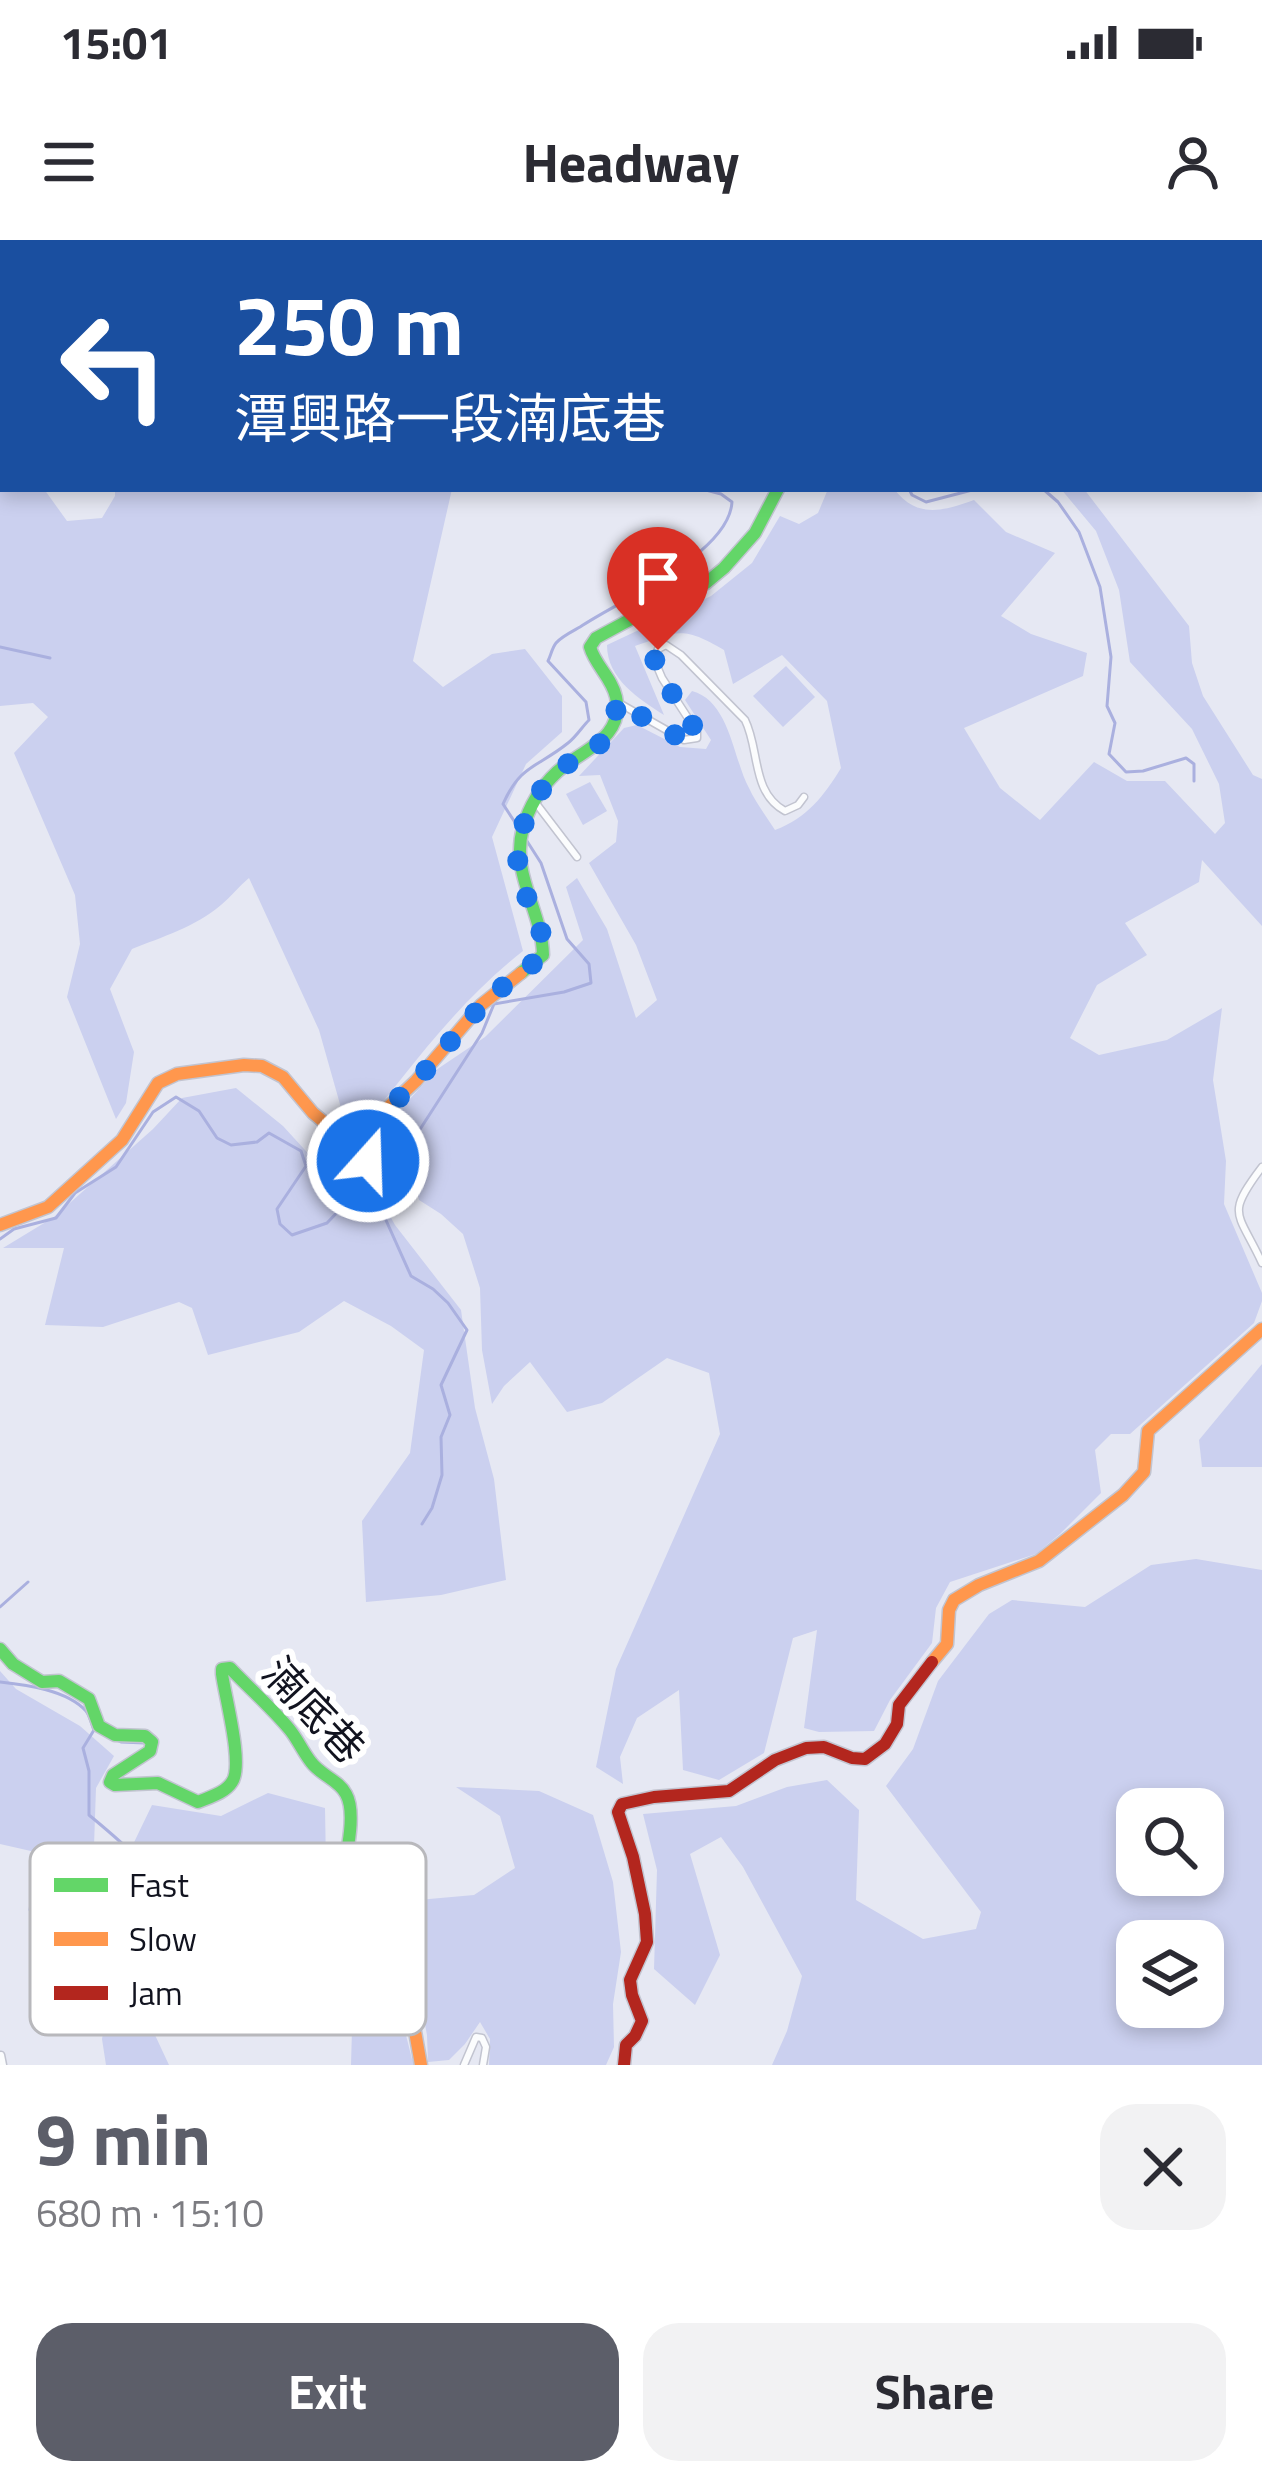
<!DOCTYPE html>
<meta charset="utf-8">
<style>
:root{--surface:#fff;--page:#f2f2f3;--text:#2b2b33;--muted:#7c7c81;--accent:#5c5e69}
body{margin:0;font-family:"Titillium Web","Noto Sans TC",sans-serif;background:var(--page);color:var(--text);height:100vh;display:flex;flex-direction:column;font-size:45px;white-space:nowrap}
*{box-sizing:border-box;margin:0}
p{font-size:39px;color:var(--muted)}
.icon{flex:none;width:66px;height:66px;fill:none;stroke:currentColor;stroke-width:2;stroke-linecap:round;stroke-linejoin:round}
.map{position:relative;height:1825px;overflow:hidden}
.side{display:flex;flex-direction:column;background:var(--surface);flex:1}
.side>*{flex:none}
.top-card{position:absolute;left:0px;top:0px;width:1263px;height:252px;box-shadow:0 6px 18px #0003;background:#1a4fa0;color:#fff;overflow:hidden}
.controls{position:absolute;left:1116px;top:1548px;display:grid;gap:24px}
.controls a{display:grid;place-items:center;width:108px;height:108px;border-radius:24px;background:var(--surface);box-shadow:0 6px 18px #0003;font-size:60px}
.pin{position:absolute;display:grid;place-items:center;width:102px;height:102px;color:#fff;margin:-123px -51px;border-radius:50% 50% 50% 0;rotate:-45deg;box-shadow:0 0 12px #0007}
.pin .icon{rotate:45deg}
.me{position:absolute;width:132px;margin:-66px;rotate:20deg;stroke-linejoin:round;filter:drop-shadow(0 0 9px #0008)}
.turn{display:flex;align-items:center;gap:42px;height:252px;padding:0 36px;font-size:54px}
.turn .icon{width:156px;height:156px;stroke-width:2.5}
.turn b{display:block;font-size:84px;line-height:102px}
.round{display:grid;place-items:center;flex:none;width:126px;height:126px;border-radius:36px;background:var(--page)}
.summary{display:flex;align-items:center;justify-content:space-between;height:204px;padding:0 36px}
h1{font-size:72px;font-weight:700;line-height:90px;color:var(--accent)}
.cta{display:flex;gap:24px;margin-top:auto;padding:24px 36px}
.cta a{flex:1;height:138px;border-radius:36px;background:var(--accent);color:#fff;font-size:48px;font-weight:700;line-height:138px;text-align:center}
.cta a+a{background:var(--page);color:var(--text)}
.status{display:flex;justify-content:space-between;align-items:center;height:84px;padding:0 60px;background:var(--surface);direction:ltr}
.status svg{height:33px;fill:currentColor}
header{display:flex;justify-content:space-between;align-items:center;height:156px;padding:0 36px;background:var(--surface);font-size:54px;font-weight:700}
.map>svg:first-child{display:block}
</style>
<div class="status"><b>15:01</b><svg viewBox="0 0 49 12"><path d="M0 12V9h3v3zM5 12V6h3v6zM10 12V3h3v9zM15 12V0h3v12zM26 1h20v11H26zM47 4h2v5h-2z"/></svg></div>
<header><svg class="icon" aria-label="menu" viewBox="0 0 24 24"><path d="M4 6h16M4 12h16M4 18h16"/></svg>Headway<svg class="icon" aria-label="person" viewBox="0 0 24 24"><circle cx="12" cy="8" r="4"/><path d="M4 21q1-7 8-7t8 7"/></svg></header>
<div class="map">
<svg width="1262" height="1825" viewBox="0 0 1262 1825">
<rect width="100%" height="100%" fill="#e6e8f3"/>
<g fill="#cbd0ef" fill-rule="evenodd">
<path d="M117,0H544L545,3H119Z"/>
<path d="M0,194L3,198V249H44L67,281L102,278L115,256V249H452L413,421L443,447L492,414L525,409L562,456V492L526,524L492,597L523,711C456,763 404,836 351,903L319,790L249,638C239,646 231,657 221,665C195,687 162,697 132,709L110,749L134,812L126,863L116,879L67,757L80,704L75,655L14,513L48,477L33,463L0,466Z"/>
<path d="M828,249H894C917,279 943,271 974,260L1006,292L1055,313L1001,376L1031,394L1087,413L1083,436L964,488L1000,548L1040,580L1094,522L1127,541H1165L1215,594L1225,583L1219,544L1192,489L1130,422L1119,350L1096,291L1061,249H1084L1189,386L1192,423L1203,456L1253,535L1262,539V686L1202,620L1199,642L1125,683L1147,715L1097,745L1070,798L1099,815L1167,800L1222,768L1213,840L1226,921L1224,964L1262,1053V1061L1254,1083L1130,1194H1111L1095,1210L1101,1253L1060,1294L1036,1314L950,1342L936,1368L932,1403L890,1460L874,1491L819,1492L804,1488L817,1390L793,1398L764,1513L719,1540L683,1530L679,1450L637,1478L620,1517L623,1544L596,1527L616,1429L720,1194L709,1133L667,1118L602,1163L567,1172L530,1122L504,1146L492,1164L482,1110L480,1048L463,994L441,974L419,960L411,923L380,929L390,881L436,830L485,797L583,700L566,647L577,638L607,689L636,778L657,760L636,705L589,623L616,602L618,581L600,535L579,536L624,488L637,485L680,507L706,509L711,500L685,460L692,451C730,461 733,519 749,548C756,563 766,576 775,590C807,578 824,556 841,528L827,461L782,415L733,444L724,410C682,386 680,391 635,406L664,475C639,459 607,439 607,405L711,356L752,323L780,276L799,284L818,273Z"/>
<path d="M786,426L815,457L783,487L753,456Z"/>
<path d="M590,542L607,571L583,585L566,554Z"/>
<path d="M236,848L283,886L336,944L383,963L395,985L461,1070L475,1168L494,1239L506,1340L441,1355L366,1362L362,1281L410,1213L424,1110L391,1086L344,1061L299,1092L208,1115L192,1068L179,1062L103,1087L45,1085L64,1008H3L54,977L153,889L182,858Z"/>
<path d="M1262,1124V1227H1202L1199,1200Z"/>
<path d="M1196,1319L1262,1330V1825H772L787,1791L802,1736L743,1627L721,1597L690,1614L720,1715L695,1765L654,1729L657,1630L643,1574L736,1566L787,1547L827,1540L859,1570L856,1660L923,1699L976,1689L981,1672L886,1546L913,1509L938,1441L989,1374L1012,1360L1085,1367L1151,1325ZM1137,1569H1203V1635H1137ZM1137,1701H1203V1767H1137Z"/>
<path d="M0,1431L16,1449L80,1486L114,1516L96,1548L94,1606L125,1621L152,1565L221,1576L268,1553L325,1568L326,1624L309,1642L262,1664L155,1795L169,1825H106L102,1799L109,1760L28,1670L44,1614L0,1604Z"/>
<path d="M456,1547L539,1551L593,1575L613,1642L621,1712L613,1764L614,1807L606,1825H489L490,1799L480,1782L465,1804L449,1820L428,1822L427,1795L412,1717L400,1702L324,1709L305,1680L339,1663L354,1639L418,1660L474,1655L515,1628L500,1576Z"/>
<path d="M375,1726L390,1732L412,1819L418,1825H351L353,1754Z"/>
</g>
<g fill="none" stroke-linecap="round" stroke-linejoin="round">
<g stroke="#aab0df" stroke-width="3">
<path d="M545,3L547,0"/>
<path d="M746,3L747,0"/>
<path d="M909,249L912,255L926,262L976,249"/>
<path d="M1043,249L1058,262L1079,292L1100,347L1111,417L1107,466L1115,483L1109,514L1126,532L1143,531L1186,518L1194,524V541"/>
<path d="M0,407L50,418"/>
<path d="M520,590L503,564C521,524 537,528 568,503C576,497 582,487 589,480L586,462L548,421C551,415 552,408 556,403C561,397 573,391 580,387C620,360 729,314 732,262L721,254L702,249"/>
<path d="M372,949L411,1036L433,1049L448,1063L467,1090L441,1145L450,1175L441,1197L442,1235L432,1268L422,1284"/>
<path d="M0,999L14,989L56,978L75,953L116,927L153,872L176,857L199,871L217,898L231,905L257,902L269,893L301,911L306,926L277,969L280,984L292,995L327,983L347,962L390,936L482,793L494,764L564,752L591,743L589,724L567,699L541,623L525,598"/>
<path d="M0,1367L28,1342"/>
<path d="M0,1442C27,1445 67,1450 86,1471C90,1476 91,1483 94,1490L83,1508L89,1531V1575C119,1600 161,1634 175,1671L213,1686"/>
<path d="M95,1490L121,1502L145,1503"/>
</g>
<defs>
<g id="street">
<path d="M617,462L684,500L697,498V492L662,438L654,419L658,409L666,405L681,415L745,480C760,510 751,552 785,571L798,565L804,557"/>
<path d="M535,562L577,617"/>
<path d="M1262,927C1225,976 1238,971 1262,1023"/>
<path d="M1,1815L3,1825"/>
<path d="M464,1825L476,1797L482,1798L486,1807L483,1825"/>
</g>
<g id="fast">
<path d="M521,733L543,715C542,670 510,634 523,588C529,567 541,547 557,532C581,510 625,499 616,457C612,438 595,425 590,407L596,398L668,359L706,343L724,328L755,293L778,249"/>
<path d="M0,1409L13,1424L42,1442L59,1441L89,1459L99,1486L115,1495L145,1496L152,1502L150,1511L113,1535L110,1542L115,1545L158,1543L198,1562C210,1557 225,1553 232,1542C244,1525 225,1457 222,1434V1429L230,1428C250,1449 272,1468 290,1490C298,1500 303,1512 311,1522C320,1535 339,1540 346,1554C358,1575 344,1636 333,1656L312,1666L271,1674L268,1687L274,1695L295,1700L319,1720L346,1716"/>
</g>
<g id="slow">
<path d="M712,0L713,3"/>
<path d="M0,985L48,967L122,900L158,843L177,834L244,825L262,826L283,837L313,873L325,883L346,921L355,927L370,916L374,890L382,873L416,841L481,765L521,733"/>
<path d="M932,1422L947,1404L949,1370L954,1360L979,1345L1039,1321L1123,1255L1144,1232L1148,1191L1262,1089"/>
<path d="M346,1716L395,1709L401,1713L421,1825"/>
</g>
<path id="jam" d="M624,1825L626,1805L635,1796L642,1781L632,1755L630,1740L647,1702L645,1674L633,1617L618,1572L622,1564L654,1557L729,1551L775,1520L806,1508L824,1507L852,1518L865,1519L885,1504L897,1484L899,1465L932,1422"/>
</defs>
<use href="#street" stroke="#c2c4d0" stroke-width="9"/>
<use href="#fast" stroke="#c2c4d0" stroke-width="15"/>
<use href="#slow" stroke="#c2c4d0" stroke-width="15"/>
<use href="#jam" stroke="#c2c4d0" stroke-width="15"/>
<use href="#street" stroke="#fbfcfd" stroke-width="6"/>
<use href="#fast" stroke="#63d668" stroke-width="12"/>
<use href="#slow" stroke="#ff974d" stroke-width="12"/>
<use href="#jam" stroke="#b3261e" stroke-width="12"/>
</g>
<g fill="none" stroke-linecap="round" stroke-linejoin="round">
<path stroke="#1a73e8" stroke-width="21" stroke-dasharray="0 37.8" d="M368,921L374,914V889L382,873L413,845L487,759L544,715C545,686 526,664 520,636C513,609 523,580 537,557C544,546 551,536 561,528C569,522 577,520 586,515C603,505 618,483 616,462L684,500L697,498V492L662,438L654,418L658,410"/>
</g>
<g text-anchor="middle" stroke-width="12" stroke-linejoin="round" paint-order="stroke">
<g font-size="42" fill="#11131f" stroke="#fff">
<text transform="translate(314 1470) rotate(47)" y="15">湳底巷</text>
</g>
</g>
<rect x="30" y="1603" width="396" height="192" rx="18" fill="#fff" stroke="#b8b8bc" stroke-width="3"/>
<rect x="54" y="1638" width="54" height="14" fill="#63d668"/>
<rect x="54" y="1692" width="54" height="14" fill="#ff974d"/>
<rect x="54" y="1746" width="54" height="14" fill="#b3261e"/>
<g font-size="33" fill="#11131f">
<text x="129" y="1657">Fast</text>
<text x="129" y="1711">Slow</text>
<text x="129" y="1765">Jam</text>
</g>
</svg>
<div class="controls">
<a><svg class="icon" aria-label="search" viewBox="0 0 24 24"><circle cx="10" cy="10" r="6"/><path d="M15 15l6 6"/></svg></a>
<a><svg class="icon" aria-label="layers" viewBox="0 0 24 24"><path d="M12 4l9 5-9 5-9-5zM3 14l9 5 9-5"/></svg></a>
</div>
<div class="pin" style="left:658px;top:410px;background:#d93025"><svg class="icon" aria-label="arrive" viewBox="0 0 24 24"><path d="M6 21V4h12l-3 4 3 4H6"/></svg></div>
<svg class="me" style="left:368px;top:921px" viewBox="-20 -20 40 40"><circle r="17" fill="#1a73e8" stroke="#fff" stroke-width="3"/><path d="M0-11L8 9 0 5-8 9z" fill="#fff"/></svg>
<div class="top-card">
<div class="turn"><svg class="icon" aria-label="left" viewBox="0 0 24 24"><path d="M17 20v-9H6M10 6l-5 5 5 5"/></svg><div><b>250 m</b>潭興路一段湳底巷</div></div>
</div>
</div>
<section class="side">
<div class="summary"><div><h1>9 min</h1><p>680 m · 15:10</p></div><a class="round"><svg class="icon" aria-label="close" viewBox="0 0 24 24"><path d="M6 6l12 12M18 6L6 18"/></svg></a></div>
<div class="cta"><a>Exit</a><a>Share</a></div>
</section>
